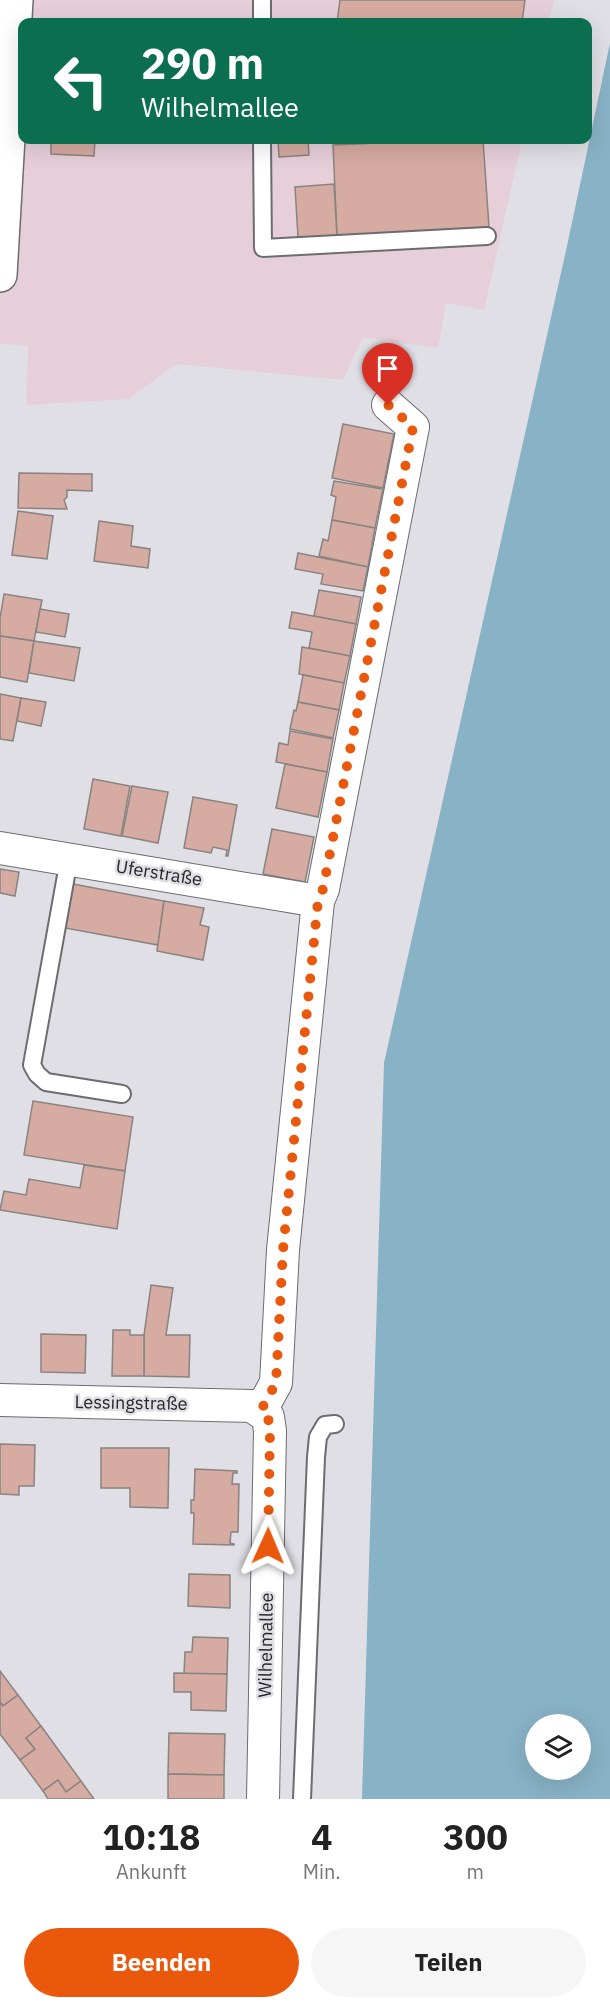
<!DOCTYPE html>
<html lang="de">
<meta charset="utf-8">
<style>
:root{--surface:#fff;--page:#f6f6f6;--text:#222;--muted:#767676;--accent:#ea580c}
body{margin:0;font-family:"IBM Plex Sans",sans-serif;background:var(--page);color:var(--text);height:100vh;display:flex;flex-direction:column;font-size:22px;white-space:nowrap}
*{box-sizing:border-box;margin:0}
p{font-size:20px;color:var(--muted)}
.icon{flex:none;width:33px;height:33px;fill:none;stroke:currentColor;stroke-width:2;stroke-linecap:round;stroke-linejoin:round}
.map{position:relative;height:1799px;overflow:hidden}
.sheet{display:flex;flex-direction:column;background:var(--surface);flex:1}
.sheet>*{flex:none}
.hud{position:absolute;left:18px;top:18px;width:574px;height:126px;border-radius:12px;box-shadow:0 6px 24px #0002;background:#0b6e4f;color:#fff;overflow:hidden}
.tools{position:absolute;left:525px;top:1714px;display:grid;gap:12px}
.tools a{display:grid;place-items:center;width:66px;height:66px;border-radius:50%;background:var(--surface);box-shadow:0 6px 24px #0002;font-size:30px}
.pin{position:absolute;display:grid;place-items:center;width:51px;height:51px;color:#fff;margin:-62px -26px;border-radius:50% 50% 50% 0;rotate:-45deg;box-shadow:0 0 6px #0007}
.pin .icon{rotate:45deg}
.me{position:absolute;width:66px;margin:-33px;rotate:1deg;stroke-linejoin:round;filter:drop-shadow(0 0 4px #0008)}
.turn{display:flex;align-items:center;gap:21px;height:126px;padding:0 24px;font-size:27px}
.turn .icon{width:78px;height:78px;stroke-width:2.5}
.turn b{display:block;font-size:42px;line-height:51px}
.eta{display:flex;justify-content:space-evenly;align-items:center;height:102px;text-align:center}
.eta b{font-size:36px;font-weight:700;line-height:42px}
.primary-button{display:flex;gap:12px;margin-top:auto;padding:12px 24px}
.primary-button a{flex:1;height:69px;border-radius:36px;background:var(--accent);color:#fff;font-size:24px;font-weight:700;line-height:69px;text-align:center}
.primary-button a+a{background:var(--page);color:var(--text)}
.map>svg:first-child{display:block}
</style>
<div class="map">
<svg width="610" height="1799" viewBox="0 0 610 1799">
<rect width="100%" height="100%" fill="#dfdfe5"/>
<path fill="#e7cfd9" d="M0,0H554L549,22H22V140H522L484,310L446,303L438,348L363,337L343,380L176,364L129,399L26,405L28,345L0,344Z"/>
<path fill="#88b2c6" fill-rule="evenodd" d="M610,43V1799H362L384,1063L567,246ZM536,1725H580V1770H536Z"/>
<g fill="#d6aba2" stroke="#898382" stroke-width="1.5">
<path d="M340,0H525L522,22H337Z"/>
<path d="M51,140H95L94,156L51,154Z"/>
<path d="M278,140H308L309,155L279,157Z"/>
<path d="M445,140H483L489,227L337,236L333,145Z"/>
<path d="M334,184L337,236L298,237L295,187Z"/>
<path d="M343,424L394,434L383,488L332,478Z"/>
<path d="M19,473L92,474V491L67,490V497L64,500L67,509L18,508Z"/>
<path d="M334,481L383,489L375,528L332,520L336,497L331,495Z"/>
<path d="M18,511L53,516L47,559L12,555Z"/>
<path d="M332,520L375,528L368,567L319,556L323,539L328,541Z"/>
<path d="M99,521L133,526L131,546L150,549L148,568L94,561Z"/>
<path d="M298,553L368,567L363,591L321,584L323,574L295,569Z"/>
<path d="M319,590L361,597L356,624L314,616Z"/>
<path d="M4,594L42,600L34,641L0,636V618Z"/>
<path d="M40,609L69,614L65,637L36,632Z"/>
<path d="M292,612L356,624L350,656L309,648L312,632L289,628Z"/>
<path d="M0,636L34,641L27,682L0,677Z"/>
<path d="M34,641L80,648L74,681L29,673Z"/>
<path d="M302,647L350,656L344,683L299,674Z"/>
<path d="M303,675L344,683L339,710L298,702Z"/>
<path d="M0,694L21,698L13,741L0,739Z"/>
<path d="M21,698L46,702L41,726L17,721Z"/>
<path d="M298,702L339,710L333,738L290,729L294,710L296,711Z"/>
<path d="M290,731L333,739L327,772L276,762L279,743L288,745Z"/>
<path d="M285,764L327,772L318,817L276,808Z"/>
<path d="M93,779L130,786L121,836L84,829Z"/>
<path d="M132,786L168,792L158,843L122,836Z"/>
<path d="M193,797L237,805L228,856H226L227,850L213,847L211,853L184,848Z"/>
<path d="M272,829L314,837L305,882L263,874Z"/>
<path d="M0,869L19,872L15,896L0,893Z"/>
<path d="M73,884L164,901L158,945L65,928Z"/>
<path d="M164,901L204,908L200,925L209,927L203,960L157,951Z"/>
<path d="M33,1101L133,1117L125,1171L24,1155Z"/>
<path d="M84,1165L125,1171L117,1229L0,1210L4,1191L26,1195L29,1179L80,1188Z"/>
<path d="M151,1285L173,1288L166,1335H190L189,1377L144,1376V1335Z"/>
<path d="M113,1330H130V1335H144V1376H112Z"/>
<path d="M41,1334L86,1335L85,1373L41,1372Z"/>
<path d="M0,1444L35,1445L34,1486H19V1495L0,1494Z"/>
<path d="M101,1448H169L168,1508L130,1507V1488H101Z"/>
<path d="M195,1469L237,1471V1473H233L232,1484H239L238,1532H231L230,1543L234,1544V1545L193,1544L194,1513H191V1500H194Z"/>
<path d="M189,1574L230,1575V1608L188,1606Z"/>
<path d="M193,1637L228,1638L227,1674H184L185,1652H192Z"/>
<path d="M0,1671L18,1695L3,1706L0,1702Z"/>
<path d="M174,1673L227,1674L226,1711L191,1710V1692H174Z"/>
<path d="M18,1695L41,1726L26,1738L35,1749L20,1760L0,1734V1702L3,1706Z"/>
<path d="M41,1726L81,1781L66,1792L58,1780L43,1791L20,1760L35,1749L26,1738Z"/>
<path d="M169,1733L225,1734L224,1775L168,1774Z"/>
<path d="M168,1774L224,1775V1799H168Z"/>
<path d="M58,1780L66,1792L81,1781L94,1799H48L43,1791Z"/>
</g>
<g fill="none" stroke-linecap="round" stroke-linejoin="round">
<defs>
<g id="service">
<path d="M262,0V22"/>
<path d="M262,140L263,248L487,236"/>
<path d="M69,859L32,1065L37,1074L46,1082L122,1094"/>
<path d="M302,1799L316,1457L318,1437L325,1425L335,1424"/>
</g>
<g id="minor">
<path d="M0,848L318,901"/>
<path d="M0,1400L252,1406L268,1417L270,1431L263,1799"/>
<path d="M261,1410L276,1383L283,1250L318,901L323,889L413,427L388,405"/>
</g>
<path id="secondary" d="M0,275L16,0"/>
</defs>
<use href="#service" stroke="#6c6c71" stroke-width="20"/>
<use href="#minor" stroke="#6c6c71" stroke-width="34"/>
<use href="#secondary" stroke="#6c6c71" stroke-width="36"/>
<use href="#service" stroke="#fff" stroke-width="16"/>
<use href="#minor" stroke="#fff" stroke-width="32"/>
<use href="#secondary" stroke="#fff" stroke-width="33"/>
</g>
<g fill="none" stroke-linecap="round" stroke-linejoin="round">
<path stroke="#ea580c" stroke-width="10" stroke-dasharray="0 18" d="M268,1546L270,1431L268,1417L261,1410L276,1383L283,1250L318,901L323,889L413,427L388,405"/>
</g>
<g text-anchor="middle" stroke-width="5" stroke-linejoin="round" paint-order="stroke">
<g font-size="18" fill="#28282a" stroke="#dfdfe5">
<text transform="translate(159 873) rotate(9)" y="6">Uferstraße</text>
<text transform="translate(131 1403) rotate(1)" y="6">Lessingstraße</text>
<text transform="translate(266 1645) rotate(-89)" y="6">Wilhelmallee</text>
</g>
</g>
</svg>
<div class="tools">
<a><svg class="icon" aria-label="layers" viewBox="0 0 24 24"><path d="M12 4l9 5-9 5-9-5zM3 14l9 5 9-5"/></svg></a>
</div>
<div class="pin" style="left:388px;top:405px;background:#d93025"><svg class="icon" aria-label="arrive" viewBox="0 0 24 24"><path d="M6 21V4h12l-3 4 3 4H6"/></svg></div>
<svg class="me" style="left:268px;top:1546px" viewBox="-20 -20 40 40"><path d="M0-17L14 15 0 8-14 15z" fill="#ea580c" stroke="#fff" stroke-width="4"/></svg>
<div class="hud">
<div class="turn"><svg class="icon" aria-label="left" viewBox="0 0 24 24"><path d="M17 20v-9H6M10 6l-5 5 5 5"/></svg><div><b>290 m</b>Wilhelmallee</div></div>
</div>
</div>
<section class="sheet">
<div class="eta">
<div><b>10:18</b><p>Ankunft</p></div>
<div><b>4</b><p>Min.</p></div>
<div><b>300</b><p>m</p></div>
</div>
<div class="primary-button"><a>Beenden</a><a>Teilen</a></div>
</section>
